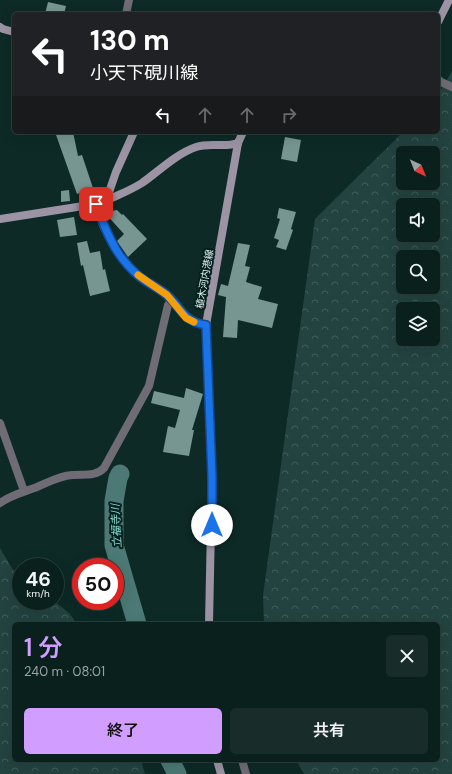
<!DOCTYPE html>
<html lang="ja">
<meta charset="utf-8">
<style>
:root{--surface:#0a201d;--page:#182d2a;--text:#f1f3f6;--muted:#99a3a4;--line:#2a3e3b;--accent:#d19dfe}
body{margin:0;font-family:"DM Sans","Noto Sans JP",sans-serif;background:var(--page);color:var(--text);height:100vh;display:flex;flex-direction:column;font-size:15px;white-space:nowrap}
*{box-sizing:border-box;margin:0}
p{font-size:13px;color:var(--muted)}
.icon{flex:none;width:22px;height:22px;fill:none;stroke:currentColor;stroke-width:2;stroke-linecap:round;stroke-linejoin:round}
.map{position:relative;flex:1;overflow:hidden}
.panel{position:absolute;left:12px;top:622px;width:428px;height:140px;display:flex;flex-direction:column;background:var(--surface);border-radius:6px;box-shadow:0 4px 16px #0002,0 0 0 1px var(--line)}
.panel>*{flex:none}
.banner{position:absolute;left:12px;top:12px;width:428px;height:122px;border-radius:6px;box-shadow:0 4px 16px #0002,0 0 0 1px var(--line);background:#202124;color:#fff;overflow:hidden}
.needle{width:26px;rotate:137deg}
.buttons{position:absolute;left:396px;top:146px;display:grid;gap:8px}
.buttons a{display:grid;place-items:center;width:44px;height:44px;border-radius:6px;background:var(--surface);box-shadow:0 4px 16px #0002,0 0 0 1px var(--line);font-size:20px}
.speed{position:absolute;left:12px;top:558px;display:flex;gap:8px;font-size:20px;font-weight:700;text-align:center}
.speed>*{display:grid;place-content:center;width:52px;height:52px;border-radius:50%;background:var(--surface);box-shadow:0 4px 16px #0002,0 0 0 1px var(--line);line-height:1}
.speed small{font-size:10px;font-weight:400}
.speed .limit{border:6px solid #d22;background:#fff;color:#111}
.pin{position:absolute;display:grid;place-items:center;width:34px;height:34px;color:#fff;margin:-17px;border-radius:8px;box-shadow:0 2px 6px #0006}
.me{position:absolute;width:44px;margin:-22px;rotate:0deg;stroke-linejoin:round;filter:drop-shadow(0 0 3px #0008)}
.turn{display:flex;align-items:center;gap:14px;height:84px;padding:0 12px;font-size:18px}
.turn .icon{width:52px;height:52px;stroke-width:2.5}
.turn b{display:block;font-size:28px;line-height:34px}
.lanes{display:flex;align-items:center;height:38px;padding:0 12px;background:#0003;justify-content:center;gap:20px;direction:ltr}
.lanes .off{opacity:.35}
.round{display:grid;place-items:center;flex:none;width:42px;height:42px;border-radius:6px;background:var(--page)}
.headline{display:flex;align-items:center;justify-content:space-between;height:68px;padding:0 12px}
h1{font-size:24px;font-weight:600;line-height:30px;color:var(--accent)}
.action{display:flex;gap:8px;margin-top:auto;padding:8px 12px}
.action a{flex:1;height:46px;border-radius:6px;background:var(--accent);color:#111;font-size:16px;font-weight:600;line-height:46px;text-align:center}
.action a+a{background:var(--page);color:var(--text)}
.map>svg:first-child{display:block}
</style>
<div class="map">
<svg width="452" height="774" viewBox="0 0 452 774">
<defs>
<pattern id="forest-crowns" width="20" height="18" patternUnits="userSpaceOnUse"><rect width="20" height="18" fill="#234340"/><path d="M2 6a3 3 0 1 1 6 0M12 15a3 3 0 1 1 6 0" fill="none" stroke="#425e5c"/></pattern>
</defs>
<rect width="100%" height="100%" fill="#0d2a27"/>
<g fill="url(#forest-crowns)" fill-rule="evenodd">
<path d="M452,71V774H304L296,760H438V624H264L263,595L315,219L403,132H438V95ZM403,153H433V183H403ZM403,205H433V235H403ZM403,257H433V287H403ZM403,309H433V339H403Z"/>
<path d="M0,548L13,570L21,576V601H54L70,614L77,624H14V760H141L145,774H0Z"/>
</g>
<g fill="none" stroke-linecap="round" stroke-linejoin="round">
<g stroke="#4c7975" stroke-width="19">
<path d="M120,474L118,478L114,501V545L137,624"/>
<path d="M170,760L177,774"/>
</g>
</g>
<g fill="#779692">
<path d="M48,2L66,6L64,14H45Z"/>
<path d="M55,132H73L78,156L82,155L93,188L77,194Z"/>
<path d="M285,137L301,140L297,162L281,159Z"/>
<path d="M69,190L70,201L61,202V191Z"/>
<path d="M279,208L296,212L291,229L293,230L286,250L276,247L279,240L274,238L280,219L277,218Z"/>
<path d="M117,210L122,215L123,214L147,239L128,257L117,241L124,234L104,212Z"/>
<path d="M74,217L77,235L60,237L57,220Z"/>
<path d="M87,241L90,253L100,251L103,270L105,269L110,291L90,296L83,265L81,266L77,243Z"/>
<path d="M238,243L250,245L245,266L250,267L246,282L262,287L258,299L278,304L272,328L238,320L237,338L223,337L226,297L218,295L221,284L228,286Z"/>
<path d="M186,388L203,394L192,430H194L189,456L163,452L168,426L175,428L180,410L151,403L154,391L184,398Z"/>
</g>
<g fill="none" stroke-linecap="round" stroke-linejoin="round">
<g stroke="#706c75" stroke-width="8">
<path d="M126,14L129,0"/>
<path d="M438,79L441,82L452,87"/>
<path d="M0,423L24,491"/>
<path d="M0,503C11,495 24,492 37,487C49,482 59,476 72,475C83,474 96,477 104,468L149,386L168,305L171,300"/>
<path d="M242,760L246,774"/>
</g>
<g stroke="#9c94a4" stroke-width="8">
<path d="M438,22L449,0"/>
<path d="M0,27L3,29L14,32"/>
<path d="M134,132L116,172L106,201L96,204C98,212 100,217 103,225C113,247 121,261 140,277C148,284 160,288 168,296C183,310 183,321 206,325"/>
<path d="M106,201C118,195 131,190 142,183C159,171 176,154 196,147C211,142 223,148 238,143"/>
<path d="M0,219L96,204"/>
<path d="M209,624L212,476L206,325L238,143L243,132"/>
<path d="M217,760L221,774"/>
</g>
</g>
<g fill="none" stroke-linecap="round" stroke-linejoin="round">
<defs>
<path id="route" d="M96,204C98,212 101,217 104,225C113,246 121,261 140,277C148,284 160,288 168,296C183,310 183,321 206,325L212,476V525"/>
</defs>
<use href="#route" stroke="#114b97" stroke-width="10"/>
<use href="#route" stroke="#1a73e8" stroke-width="7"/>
<path stroke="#f59e0b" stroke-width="7" d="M138,275L167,295L186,318L194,322"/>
</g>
<g text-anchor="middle" stroke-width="4" stroke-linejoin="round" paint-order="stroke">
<g font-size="10" fill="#dfefed" stroke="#03201e">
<text transform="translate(204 279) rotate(-80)" y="4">植木河内港線</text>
</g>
<g font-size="11" font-style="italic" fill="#8dded5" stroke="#03201e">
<text transform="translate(116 526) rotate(-93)" y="4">立福寺川</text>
</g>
</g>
</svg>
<div class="buttons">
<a><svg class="needle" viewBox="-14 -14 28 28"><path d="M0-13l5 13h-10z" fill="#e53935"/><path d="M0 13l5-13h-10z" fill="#99a3a4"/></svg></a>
<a><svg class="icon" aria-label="sound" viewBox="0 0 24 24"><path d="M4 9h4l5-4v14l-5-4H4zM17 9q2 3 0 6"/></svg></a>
<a><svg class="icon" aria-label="search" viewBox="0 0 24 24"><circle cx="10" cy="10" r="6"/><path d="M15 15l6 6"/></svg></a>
<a><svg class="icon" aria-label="layers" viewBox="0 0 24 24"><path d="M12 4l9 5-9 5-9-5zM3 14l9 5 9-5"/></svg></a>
</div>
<div class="speed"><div>46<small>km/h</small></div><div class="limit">50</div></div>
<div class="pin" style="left:96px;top:204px;background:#d93025"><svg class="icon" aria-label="arrive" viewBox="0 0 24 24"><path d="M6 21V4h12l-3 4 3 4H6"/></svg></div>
<svg class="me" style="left:212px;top:525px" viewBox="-20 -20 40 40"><circle r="19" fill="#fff"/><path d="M0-13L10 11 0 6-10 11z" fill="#1a73e8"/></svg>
<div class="banner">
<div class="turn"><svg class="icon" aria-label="left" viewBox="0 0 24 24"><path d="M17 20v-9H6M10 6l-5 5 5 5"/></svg><div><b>130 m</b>小天下硯川線</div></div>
<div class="lanes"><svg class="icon" aria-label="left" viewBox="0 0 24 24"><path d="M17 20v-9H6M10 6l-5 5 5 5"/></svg><svg class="icon off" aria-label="ahead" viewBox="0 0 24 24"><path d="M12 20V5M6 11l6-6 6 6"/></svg><svg class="icon off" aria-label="ahead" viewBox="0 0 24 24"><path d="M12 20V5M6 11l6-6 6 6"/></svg><svg class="icon off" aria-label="right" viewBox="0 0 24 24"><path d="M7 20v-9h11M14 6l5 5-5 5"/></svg></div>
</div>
<section class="panel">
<div class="headline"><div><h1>1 分</h1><p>240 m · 08:01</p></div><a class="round"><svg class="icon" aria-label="close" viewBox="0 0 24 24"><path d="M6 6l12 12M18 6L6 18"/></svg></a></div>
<div class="action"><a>終了</a><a>共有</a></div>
</section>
</div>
